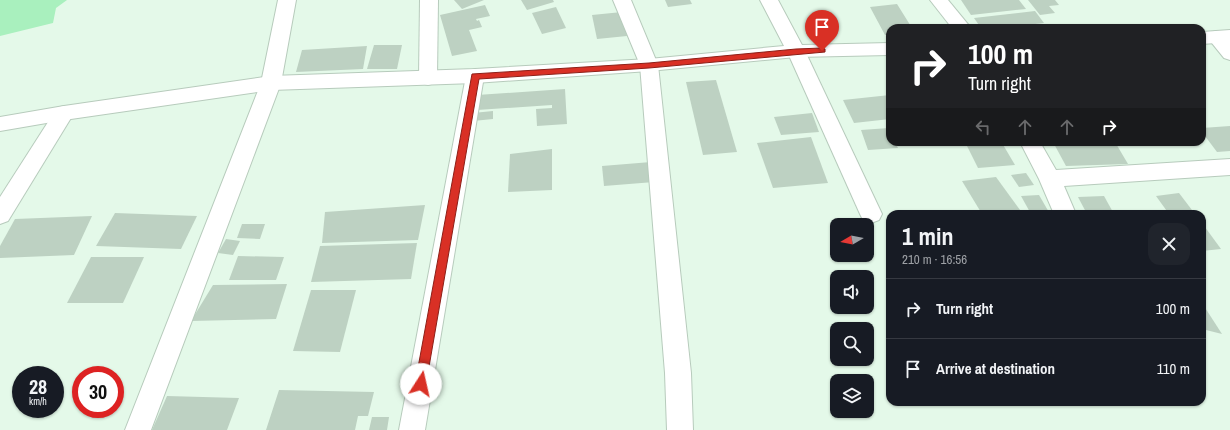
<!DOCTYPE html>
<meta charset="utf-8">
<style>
:root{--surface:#171b24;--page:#20242c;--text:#f1f3f6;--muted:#9ea1a6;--line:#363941}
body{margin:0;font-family:"Archivo Narrow",sans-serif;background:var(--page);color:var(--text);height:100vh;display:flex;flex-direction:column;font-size:15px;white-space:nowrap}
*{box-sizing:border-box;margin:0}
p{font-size:13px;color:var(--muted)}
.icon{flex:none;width:22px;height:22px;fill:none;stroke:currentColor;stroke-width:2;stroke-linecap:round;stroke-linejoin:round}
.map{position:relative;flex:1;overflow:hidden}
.side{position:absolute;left:886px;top:210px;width:320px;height:196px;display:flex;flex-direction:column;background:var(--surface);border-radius:12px;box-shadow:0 1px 3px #0004}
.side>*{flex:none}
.top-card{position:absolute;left:886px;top:24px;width:320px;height:122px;border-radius:12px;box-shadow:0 1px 3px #0004;background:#202124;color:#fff;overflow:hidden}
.needle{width:26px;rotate:260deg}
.fabs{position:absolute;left:830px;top:218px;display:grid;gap:8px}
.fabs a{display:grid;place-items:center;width:44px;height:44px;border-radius:8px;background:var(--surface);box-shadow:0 1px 3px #0004;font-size:20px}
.speed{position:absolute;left:12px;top:366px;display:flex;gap:8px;font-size:20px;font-weight:700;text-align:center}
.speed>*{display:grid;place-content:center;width:52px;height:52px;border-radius:50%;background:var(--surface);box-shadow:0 1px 3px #0004;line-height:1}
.speed small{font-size:10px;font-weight:400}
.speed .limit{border:6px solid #d22;background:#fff;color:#111}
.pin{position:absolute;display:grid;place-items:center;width:34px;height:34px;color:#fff;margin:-41px -17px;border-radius:50% 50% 50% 0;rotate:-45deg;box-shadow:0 0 4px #0007}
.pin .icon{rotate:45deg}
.me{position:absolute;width:44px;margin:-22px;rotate:10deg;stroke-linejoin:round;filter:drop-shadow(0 0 3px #0008)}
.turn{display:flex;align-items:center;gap:14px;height:84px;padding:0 16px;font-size:18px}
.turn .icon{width:52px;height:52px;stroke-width:2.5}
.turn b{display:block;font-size:28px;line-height:34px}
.lanes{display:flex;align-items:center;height:38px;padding:0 16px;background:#0003;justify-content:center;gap:20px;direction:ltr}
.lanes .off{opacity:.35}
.round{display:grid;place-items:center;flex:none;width:42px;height:42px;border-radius:12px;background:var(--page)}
.headline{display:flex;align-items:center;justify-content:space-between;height:68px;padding:0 16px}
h1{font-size:24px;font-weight:800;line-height:30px}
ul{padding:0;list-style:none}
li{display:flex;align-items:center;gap:12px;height:60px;padding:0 16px;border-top:1px solid var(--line)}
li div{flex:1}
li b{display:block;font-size:15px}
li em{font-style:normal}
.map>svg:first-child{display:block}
</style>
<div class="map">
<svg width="1230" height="430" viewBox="0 0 1230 430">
<rect width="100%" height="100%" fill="#e4f9e9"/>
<path fill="#a9f0be" d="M0,0H67L56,8L53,23L0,36Z"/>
<g fill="#bdd1c2">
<path d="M454,0H484L462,9Z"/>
<path d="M521,0H553L554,2L527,10Z"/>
<path d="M665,0H690L692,4L668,7Z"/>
<path d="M961,0H1019L1026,9L971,15Z"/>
<path d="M1028,0H1055L1059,5L1049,6L1055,13L1040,15Z"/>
<path d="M897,4L912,28H890V34L885,35L870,7Z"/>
<path d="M485,5L490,16L476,19L477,21L479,20L482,27L469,30L477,51L452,56L440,15Z"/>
<path d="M556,7L566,28L542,34L532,13Z"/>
<path d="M1035,11L1044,23L1002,28H981L974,18Z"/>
<path d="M622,12L627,36L597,39L592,15Z"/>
<path d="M374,45H402L397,69H367Z"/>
<path d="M367,46L363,69L296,72L302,50Z"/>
<path d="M716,80L737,152L703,155L686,82Z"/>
<path d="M565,89L567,124L537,126L536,109L552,108V105L477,110V95Z"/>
<path d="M890,95V119L854,123L843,100Z"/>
<path d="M493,111V119L473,121V113Z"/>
<path d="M812,113L819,132L781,135L774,117Z"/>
<path d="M1230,126V151L1217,152L1202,132V128Z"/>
<path d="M889,128L890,142H895L898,148L868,150L861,130Z"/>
<path d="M811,137L828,183L773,188L757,143Z"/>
<path d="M1053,142H1115L1128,164L1066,166Z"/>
<path d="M1002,143L1015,165L978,168L967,146Z"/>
<path d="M552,149V190L508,192L510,154Z"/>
<path d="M651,162L654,182L604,186L602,166Z"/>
<path d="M1026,173L1034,185L1019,187L1011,175Z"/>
<path d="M996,177L1023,214H982L962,181Z"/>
<path d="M1179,193L1195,214H1169L1156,196Z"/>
<path d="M1039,195L1050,214H1031L1021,196Z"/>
<path d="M1104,196L1114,214H1087L1078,197Z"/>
<path d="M425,205L418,240L322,243L325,212Z"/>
<path d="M115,213L197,216L181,249L96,246Z"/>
<path d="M92,216L74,255L0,258V246L15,219Z"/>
<path d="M1202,223L1221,249L1202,251Z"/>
<path d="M242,224H265L260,239L237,238Z"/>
<path d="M226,239L240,241L233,255L218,253Z"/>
<path d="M417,243L411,279L311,282L320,246Z"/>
<path d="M238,256L284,257L276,280H229Z"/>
<path d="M91,257H144L123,303H67Z"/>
<path d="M287,284L276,319L191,321L213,285Z"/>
<path d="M311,290H356L340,352L293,351Z"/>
<path d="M1202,303L1222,334L1202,329Z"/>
<path d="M279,390L374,392L368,416H358L355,430H266Z"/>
<path d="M167,396L239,398L227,430H152Z"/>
<path d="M372,417H389L387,430H369Z"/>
</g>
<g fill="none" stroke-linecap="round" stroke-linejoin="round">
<defs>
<g id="street">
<path d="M278,0H296L281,83L151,430H125L261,83Z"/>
<path d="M420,0H438L437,78L435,83L428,85L421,83L419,78Z"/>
<path d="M613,0H631L658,65L691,373L693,430H667L665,373L640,65Z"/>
<path d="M930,0H948L971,28H952Z"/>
<path d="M1216,31L1222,33L1230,42V60L1224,58L1207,37L1210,33Z"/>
<path d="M796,45L802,47L805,51L882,214L879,220L871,223L863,220L860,214L787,51L790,47Z"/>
<path d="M475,69L482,71L484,76L425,430H399L466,76L468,71Z"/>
<path d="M64,106L71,108L74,113L8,221L0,224V197L57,108Z"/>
<path d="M1020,142H1040L1056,170L1230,159V175L1064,186L1076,214H1054L1039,179Z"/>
</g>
<g id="secondary">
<path d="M760,0H778L802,45L890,43V55L796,57L649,71L475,83L271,90L64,120L0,131V117L64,106L271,76L475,69L649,59L784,46Z"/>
<path d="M1230,30V42L1202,44V32Z"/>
</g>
</defs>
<use href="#street" stroke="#b7cbbc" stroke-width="2"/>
<use href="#secondary" stroke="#b7cbbc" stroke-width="2"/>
<use href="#street" fill="#fff" fill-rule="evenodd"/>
<use href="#secondary" fill="#fff" fill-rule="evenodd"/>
</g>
<path fill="#d93025" stroke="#8d1f18" d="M822,48L825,49V52L649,68L479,79L426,384L424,387L421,389L417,387L415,384L472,74L649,63L796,49Z"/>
</svg>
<div class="fabs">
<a><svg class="needle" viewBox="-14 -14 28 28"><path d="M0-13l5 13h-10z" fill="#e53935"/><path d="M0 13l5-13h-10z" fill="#9ea1a6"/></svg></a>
<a><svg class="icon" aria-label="sound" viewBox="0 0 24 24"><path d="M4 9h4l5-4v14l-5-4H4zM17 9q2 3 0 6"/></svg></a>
<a><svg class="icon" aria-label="search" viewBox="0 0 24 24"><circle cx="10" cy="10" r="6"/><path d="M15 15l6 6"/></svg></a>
<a><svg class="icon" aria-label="layers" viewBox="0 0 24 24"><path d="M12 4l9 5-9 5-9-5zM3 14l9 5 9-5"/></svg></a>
</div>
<div class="speed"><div>28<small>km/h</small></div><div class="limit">30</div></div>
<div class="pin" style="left:822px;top:51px;background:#d93025"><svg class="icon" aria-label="arrive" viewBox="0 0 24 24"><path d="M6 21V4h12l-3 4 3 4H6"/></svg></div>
<svg class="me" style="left:421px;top:384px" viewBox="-20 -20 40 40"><circle r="19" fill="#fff"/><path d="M0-13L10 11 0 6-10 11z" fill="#d93025"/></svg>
<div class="top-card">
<div class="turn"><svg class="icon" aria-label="right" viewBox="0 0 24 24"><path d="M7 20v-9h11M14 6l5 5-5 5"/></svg><div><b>100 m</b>Turn right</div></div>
<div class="lanes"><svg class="icon off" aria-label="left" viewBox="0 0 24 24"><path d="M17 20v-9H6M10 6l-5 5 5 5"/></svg><svg class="icon off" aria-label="ahead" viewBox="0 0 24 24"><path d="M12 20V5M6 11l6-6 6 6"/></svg><svg class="icon off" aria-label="ahead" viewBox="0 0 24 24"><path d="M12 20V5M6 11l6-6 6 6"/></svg><svg class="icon" aria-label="right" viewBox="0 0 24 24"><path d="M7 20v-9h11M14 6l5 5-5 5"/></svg></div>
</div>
<section class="side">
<div class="headline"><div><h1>1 min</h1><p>210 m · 16:56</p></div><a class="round"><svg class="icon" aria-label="close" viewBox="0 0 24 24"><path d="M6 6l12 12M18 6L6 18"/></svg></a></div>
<ul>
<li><svg class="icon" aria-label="right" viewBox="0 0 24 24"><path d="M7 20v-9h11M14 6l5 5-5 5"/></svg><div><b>Turn right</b></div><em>100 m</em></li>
<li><svg class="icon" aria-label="arrive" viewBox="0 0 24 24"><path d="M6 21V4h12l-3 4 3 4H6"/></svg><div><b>Arrive at destination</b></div><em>110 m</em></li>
</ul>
</section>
</div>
